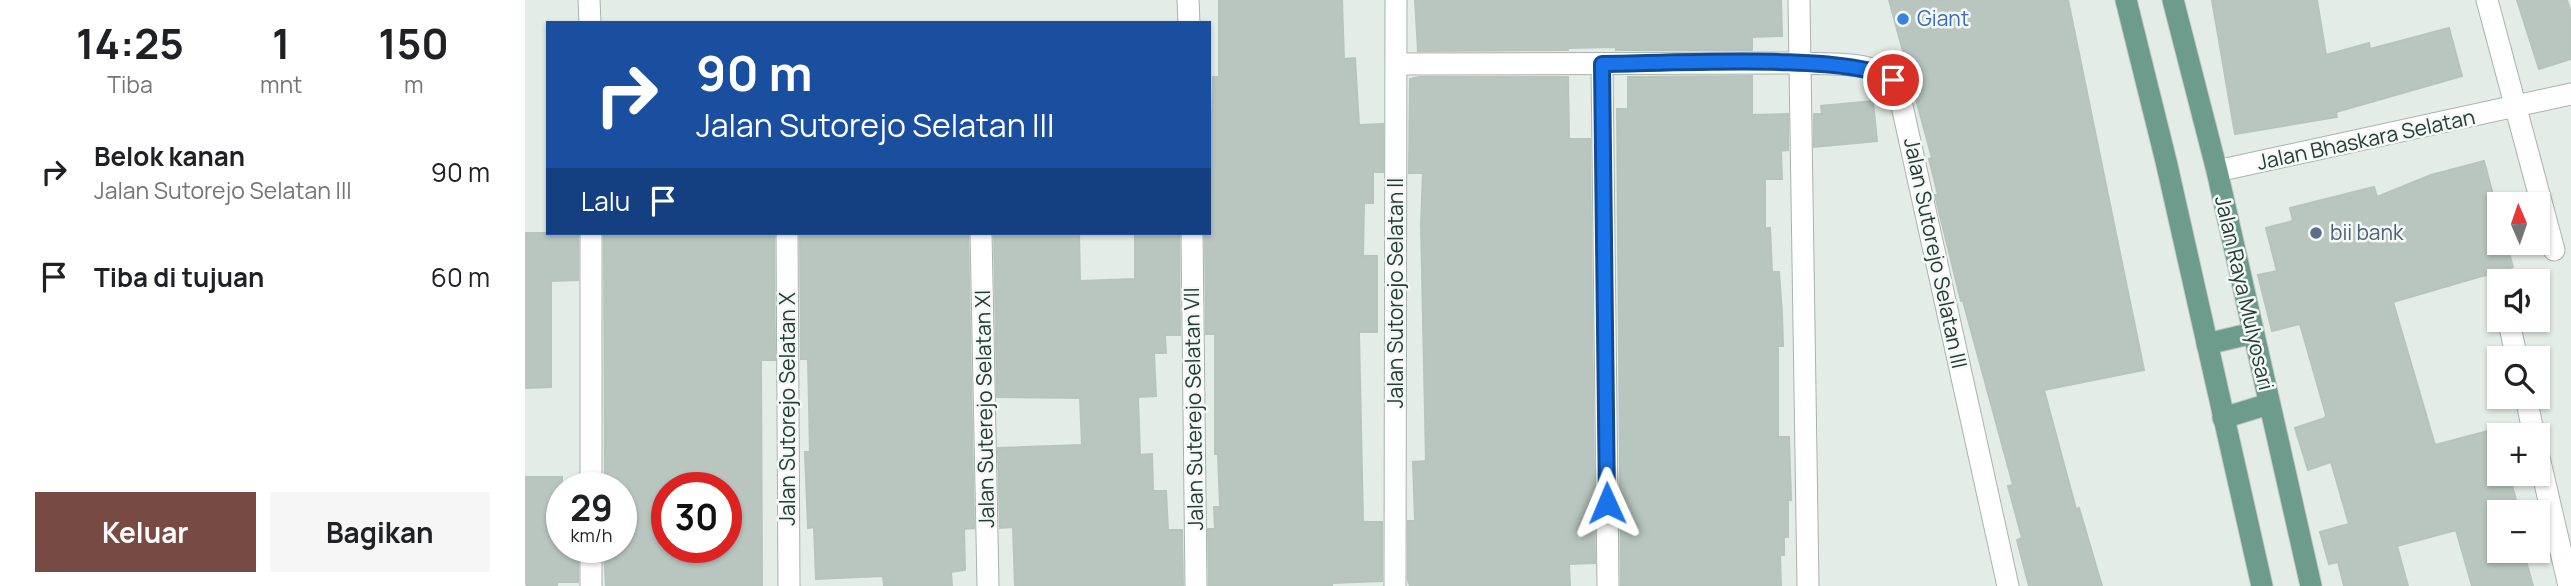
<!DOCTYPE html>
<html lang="id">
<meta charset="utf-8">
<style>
:root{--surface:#fff;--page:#f6f6f6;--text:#202124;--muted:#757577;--accent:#774b44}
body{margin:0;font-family:Manrope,sans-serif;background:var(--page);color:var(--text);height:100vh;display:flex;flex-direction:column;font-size:26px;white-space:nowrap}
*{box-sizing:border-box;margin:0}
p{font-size:23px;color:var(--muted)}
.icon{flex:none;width:38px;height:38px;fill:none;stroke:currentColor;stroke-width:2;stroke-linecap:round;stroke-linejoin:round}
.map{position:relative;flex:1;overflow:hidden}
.sheet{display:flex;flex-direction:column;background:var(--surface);width:525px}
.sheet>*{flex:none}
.hud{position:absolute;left:21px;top:21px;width:665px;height:214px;border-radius:0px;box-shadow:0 2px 5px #0004;background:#1a4fa0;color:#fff;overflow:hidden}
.needle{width:46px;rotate:358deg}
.buttons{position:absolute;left:1962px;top:192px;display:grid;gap:14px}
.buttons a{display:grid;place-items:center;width:63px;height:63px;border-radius:0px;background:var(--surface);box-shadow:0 2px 5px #0004;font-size:35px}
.speed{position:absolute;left:21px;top:472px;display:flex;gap:14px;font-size:35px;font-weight:700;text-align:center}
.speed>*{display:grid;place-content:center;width:91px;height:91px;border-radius:50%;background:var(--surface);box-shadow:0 2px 5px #0004;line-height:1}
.speed small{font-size:18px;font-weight:400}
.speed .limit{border:10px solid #d22;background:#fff;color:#111}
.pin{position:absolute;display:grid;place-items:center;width:60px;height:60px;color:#fff;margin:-30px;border:4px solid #fff;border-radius:50%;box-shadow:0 2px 7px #0007}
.me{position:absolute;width:77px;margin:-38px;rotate:359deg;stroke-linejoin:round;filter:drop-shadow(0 0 5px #0008)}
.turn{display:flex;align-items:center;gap:24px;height:147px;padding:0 35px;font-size:32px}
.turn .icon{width:91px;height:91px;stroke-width:2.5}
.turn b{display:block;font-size:49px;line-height:60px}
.then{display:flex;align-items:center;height:66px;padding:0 35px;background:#0003;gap:14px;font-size:26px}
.eta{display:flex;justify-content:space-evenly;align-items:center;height:119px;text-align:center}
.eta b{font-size:42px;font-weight:700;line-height:49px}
.button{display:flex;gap:14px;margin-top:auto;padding:14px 35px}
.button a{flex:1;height:80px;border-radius:0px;background:var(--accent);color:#fff;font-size:28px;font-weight:700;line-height:80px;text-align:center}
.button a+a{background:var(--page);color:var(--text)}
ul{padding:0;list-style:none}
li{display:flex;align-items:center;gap:21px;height:105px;padding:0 35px}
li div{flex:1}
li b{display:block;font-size:26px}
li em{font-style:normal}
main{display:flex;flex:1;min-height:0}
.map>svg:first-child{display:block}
</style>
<main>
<section class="sheet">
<div class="eta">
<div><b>14:25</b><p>Tiba</p></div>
<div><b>1</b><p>mnt</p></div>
<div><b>150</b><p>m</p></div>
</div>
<ul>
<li><svg class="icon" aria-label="right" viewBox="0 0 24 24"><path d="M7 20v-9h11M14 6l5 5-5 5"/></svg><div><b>Belok kanan</b><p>Jalan Sutorejo Selatan III</p></div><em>90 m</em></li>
<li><svg class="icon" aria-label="arrive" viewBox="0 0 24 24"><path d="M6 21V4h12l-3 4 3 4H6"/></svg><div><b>Tiba di tujuan</b></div><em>60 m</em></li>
</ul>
<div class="button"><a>Keluar</a><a>Bagikan</a></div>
</section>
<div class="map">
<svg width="2046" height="586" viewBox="0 0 2046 586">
<rect width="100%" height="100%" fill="#e4ece7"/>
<g fill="#b9c6c0" stroke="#b7c4be" stroke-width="2" fill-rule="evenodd">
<path d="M694,0H817L819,59L830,58L834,125L858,124V172H848V203H839L838,256H852V332H834L838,522H857V581L807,583V586H684L683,529H690L689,507H695L693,454H690V334H681L680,233H684L688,77H694Z"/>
<path d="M890,0H1256L1257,36L1227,37V50H1091V47L1043,48V50L893,51Z"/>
<path d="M1364,0H1543L1619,370L1519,390L1551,509L1554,508L1577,586H1504L1492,540L1497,538L1483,486L1488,485L1438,301H1436L1410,195H1413L1404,159L1407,158Z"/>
<path d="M1687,0H1792L1801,55L1844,43L1845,49L1924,28L1937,76L1811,112L1812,117L1710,134Z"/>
<path d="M1992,0H2042L2046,13V59L2014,69Z"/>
<path d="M1227,76V115L1263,114V150L1256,151L1257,179H1240V228H1245L1247,272H1254L1257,313L1258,346H1253V437H1264L1266,500H1263V537H1259V555H1255L1256,586H1096L1092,109H1103V77Z"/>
<path d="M894,77H1043L1044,139H1065L1070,563L1044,564L1045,586H885L883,580V521H890L888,462L901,461L896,225L898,173H884L885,79Z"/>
<path d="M1348,101L1352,141L1289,147V114H1297L1296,106Z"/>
<path d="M1959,161L1974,217V243H1981L1988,267L1868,302L1910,445L1974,428V474H1984L1994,511L1974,513V551H2002L2004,556L2000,557L2008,586H1947L1931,530L1872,546L1883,586H1819L1813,562L1804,564L1795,532L1824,524L1806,462L1783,470L1770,428L1800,418L1801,415L1775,324L1747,331L1733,275L1752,271L1741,228L1768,221L1765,208L1849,187L1852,197L1906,175Z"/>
<path d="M0,233H53V280L26,281V387L0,388Z"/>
<path d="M79,233H249L250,360H236L237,586H81L79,548H96V488H80ZM142,488H201V548H142Z"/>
<path d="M275,233H443L449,528L439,529L440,570L426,572L427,586H359L358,576L291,579L289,527L283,528L280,452H285L283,359H276Z"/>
<path d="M469,233H554L555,281L610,279V233H654L655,335H640L641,353H629L631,396L613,397L615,455L627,454L628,491H641L643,530H657L658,586H490L488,527L475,528L473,448L557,445L555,398L472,397Z"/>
<path d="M0,477H37V548H53V582H32V586H3L0,583Z"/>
</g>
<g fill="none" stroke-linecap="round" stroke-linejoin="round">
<defs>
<g id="minor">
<path d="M64,0L65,23"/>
<path d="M663,0L664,23"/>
<path d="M1274,0L1283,586"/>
<path d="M1962,0L2029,250"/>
<path d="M872,64L1274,63C1304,65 1362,58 1374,92L1483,586"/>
<path d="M1077,64L1083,586"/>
<path d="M1692,171L2046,94"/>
<path d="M262,233L264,586"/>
<path d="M456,233L463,586"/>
<path d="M667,233L671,586"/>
<path d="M1985,327L1992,359"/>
<path d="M2001,397L2009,436"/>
<path d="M2012,449L2044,586"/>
<path d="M66,488V233"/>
<path d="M66,586V548"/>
<path d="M870,586L871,0"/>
</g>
<g id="major">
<path d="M1601,0L1641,161L1737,586"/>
<path d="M1648,0L1692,171L1786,586"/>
<path d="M1682,344L1728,333"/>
<path d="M1698,418L1744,404"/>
</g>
</defs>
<use href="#minor" stroke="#a7b3ad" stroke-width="23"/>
<use href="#major" stroke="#c2c8c6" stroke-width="23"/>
<use href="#minor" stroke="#fff" stroke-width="21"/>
<use href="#major" stroke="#6d9c8c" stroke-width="21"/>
</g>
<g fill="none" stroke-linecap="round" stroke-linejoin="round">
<defs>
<path id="route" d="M1082,503L1077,64C1133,64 1331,52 1368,80"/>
</defs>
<use href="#route" stroke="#114b97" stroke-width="18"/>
<use href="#route" stroke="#1a73e8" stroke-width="12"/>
</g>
<circle fill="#3f7fe0" stroke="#f4f8f6" stroke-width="2.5" cx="1378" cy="19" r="7"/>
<circle fill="#5c6f8a" stroke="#f4f8f6" stroke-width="2.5" cx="1791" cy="233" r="7"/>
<g text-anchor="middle" stroke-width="5" stroke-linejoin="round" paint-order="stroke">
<g font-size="21" fill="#366cbe" stroke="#f4f8f6" text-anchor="start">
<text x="1392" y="26">Giant</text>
</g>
<g font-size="21" fill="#253b33" stroke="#f4f8f6">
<text transform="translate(1841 140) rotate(-12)" y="7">Jalan Bhaskara Selatan</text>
<text transform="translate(1410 253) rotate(78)" y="7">Jalan Sutorejo Selatan III</text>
<text transform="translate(871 293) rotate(-90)" y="7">Jalan Sutorejo Selatan II</text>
<text transform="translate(1719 293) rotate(77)" y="7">Jalan Raya Mulyosari</text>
<text transform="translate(263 409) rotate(-90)" y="7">Jalan Sutorejo Selatan X</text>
<text transform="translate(460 409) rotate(-91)" y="7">Jalan Suterejo Selatan XI</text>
<text transform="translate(669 409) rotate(-91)" y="7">Jalan Suterejo Selatan VII</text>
</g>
<g font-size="21" fill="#4e5e75" stroke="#f4f8f6" text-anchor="start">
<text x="1805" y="240">bii bank</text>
</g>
</g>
</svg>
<div class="buttons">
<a><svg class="needle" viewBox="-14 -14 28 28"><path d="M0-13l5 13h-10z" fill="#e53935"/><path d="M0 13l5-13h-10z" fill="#757577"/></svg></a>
<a><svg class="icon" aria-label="sound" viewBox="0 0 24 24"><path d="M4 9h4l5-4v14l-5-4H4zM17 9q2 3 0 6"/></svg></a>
<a><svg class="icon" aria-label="search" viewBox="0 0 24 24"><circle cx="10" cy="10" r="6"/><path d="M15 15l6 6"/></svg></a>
<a>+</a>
<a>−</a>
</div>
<div class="speed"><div>29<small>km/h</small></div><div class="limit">30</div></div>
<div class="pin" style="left:1368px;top:80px;background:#d93025"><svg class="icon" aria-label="arrive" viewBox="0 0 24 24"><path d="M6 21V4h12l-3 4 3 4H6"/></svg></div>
<svg class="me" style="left:1082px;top:503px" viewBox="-20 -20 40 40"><path d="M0-17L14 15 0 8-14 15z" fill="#1a73e8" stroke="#fff" stroke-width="4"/></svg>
<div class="hud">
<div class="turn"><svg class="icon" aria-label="right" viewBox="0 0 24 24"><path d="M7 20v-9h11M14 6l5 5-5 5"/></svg><div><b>90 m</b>Jalan Sutorejo Selatan III</div></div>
<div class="then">Lalu<svg class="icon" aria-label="arrive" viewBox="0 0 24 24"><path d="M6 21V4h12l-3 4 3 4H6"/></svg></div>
</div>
</div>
</main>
